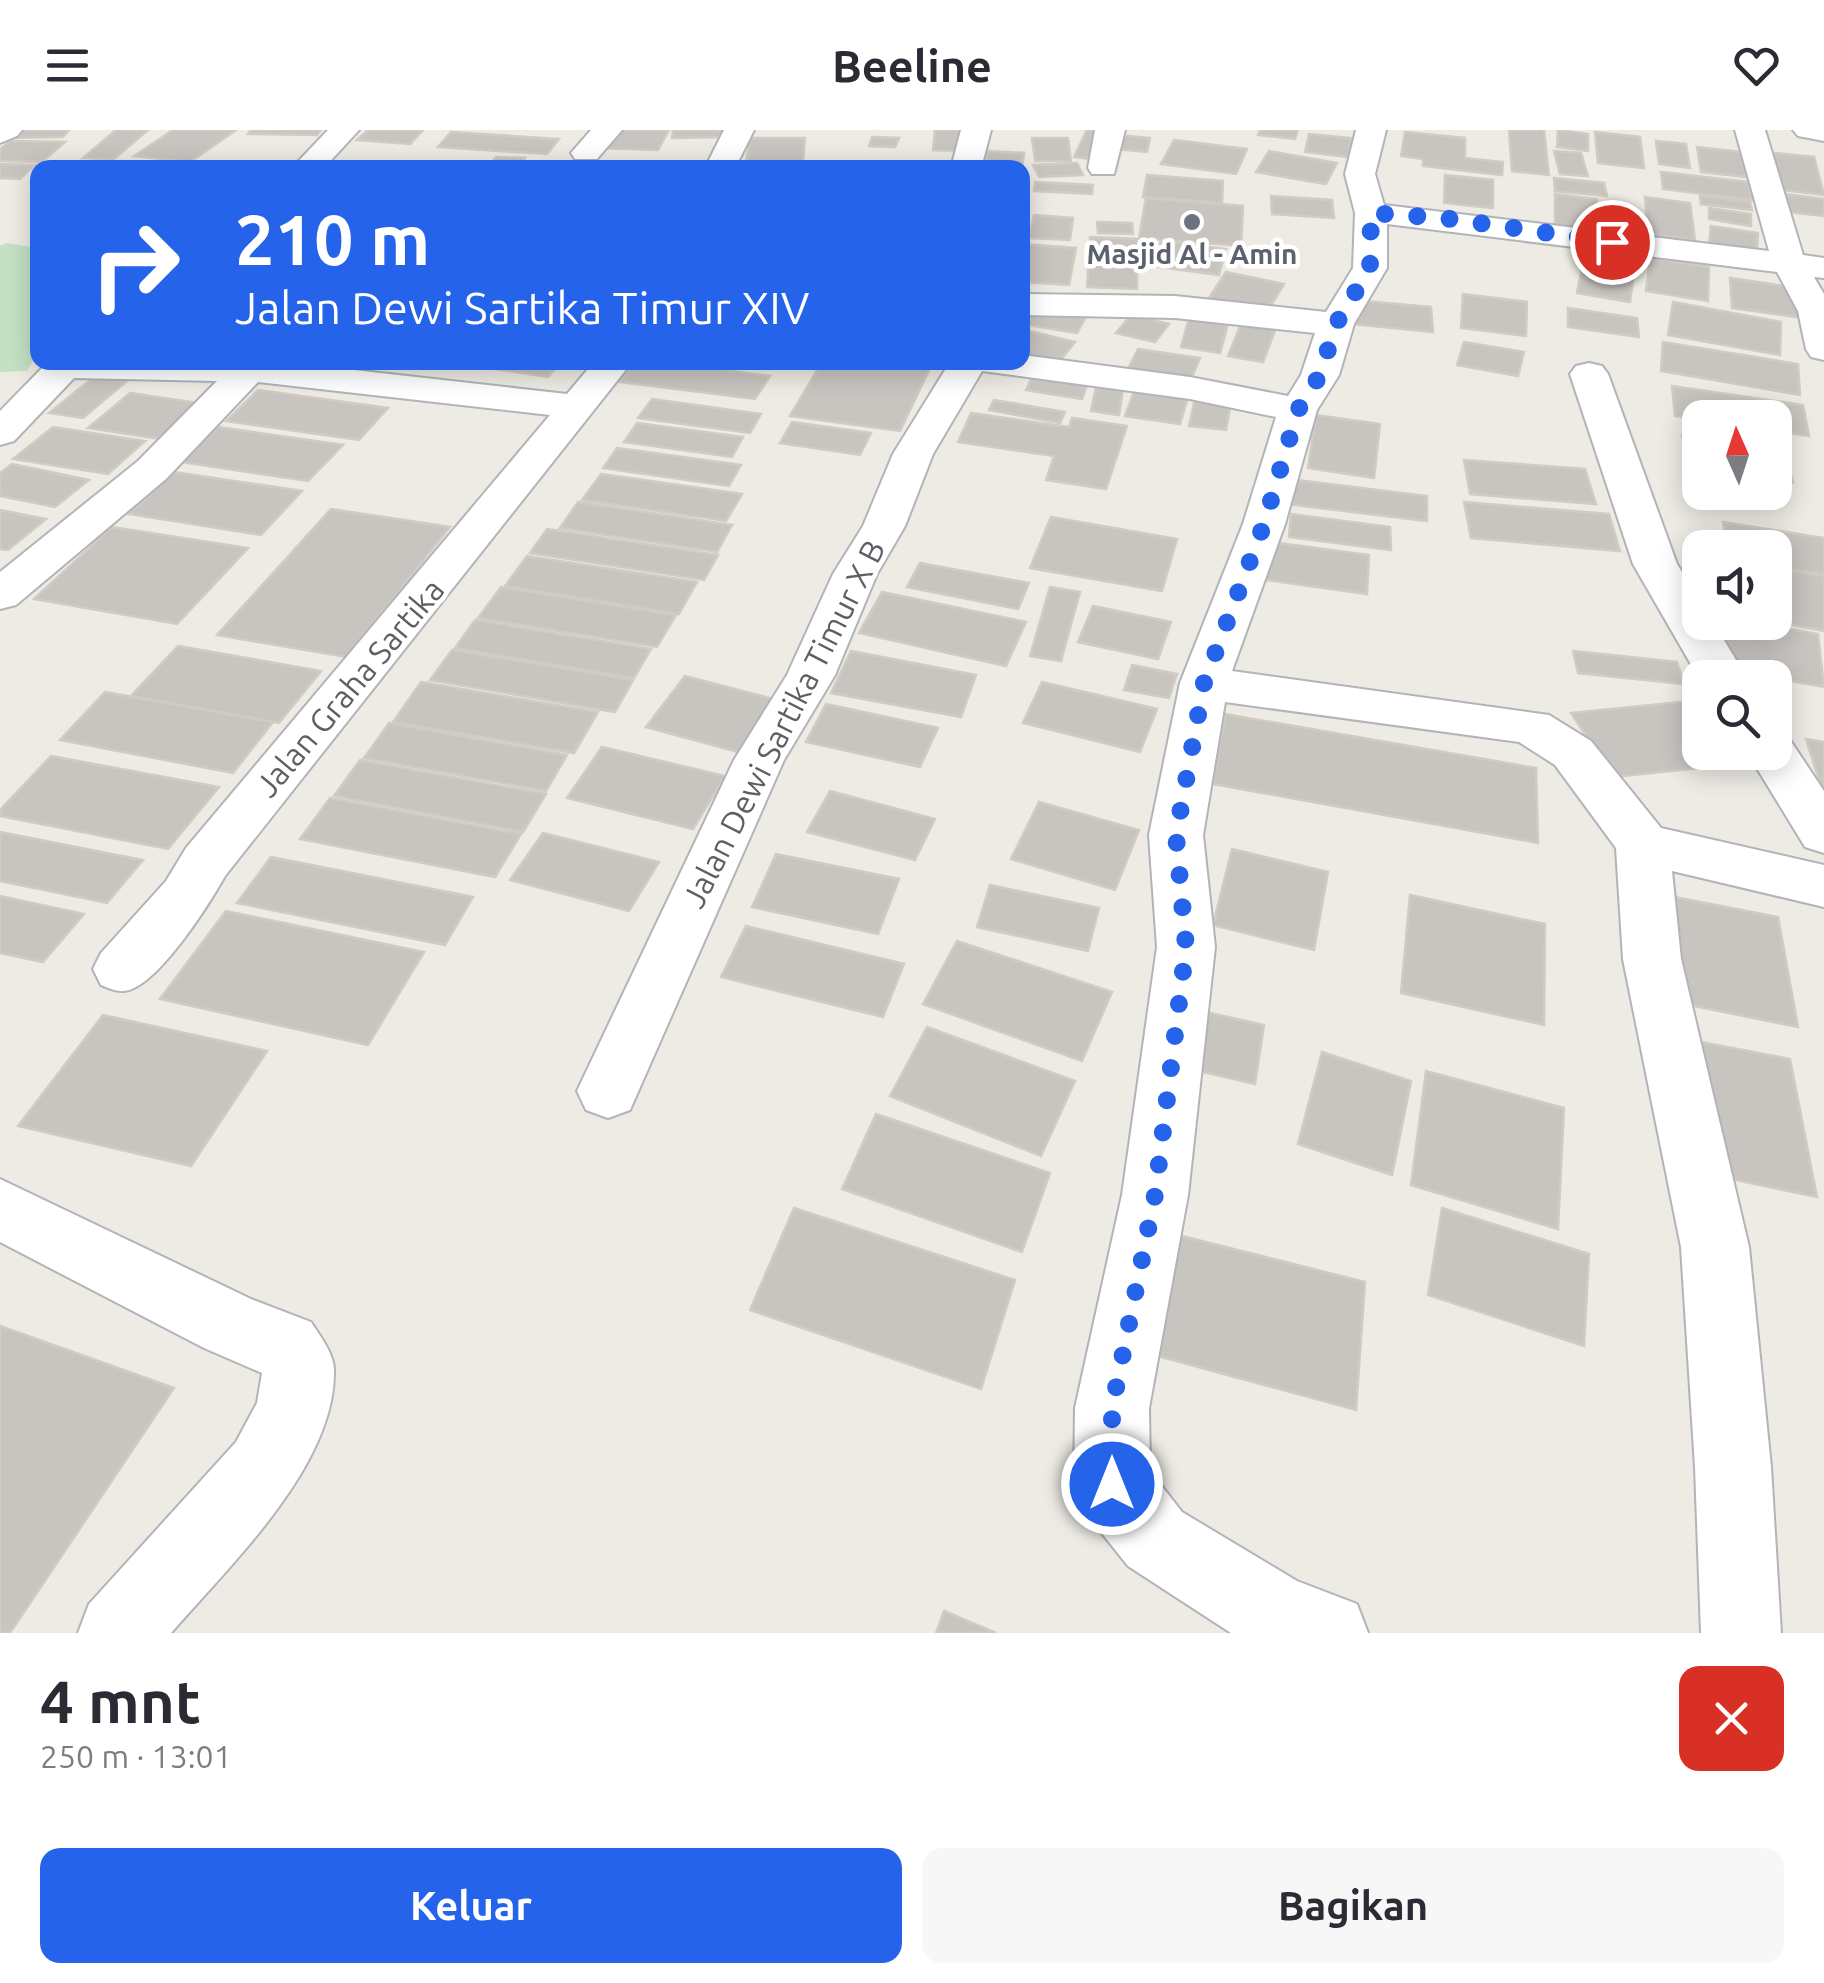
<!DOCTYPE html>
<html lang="id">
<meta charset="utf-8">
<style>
:root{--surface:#fff;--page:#f7f7f7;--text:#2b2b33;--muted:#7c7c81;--accent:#2563eb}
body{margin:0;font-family:Ubuntu,sans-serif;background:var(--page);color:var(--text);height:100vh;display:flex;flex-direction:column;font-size:38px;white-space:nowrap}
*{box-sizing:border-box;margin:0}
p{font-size:32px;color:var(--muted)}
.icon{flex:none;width:55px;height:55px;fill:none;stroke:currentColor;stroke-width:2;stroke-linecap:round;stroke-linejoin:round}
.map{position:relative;height:1503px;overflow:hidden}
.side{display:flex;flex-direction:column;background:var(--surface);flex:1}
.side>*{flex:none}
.guide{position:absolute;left:30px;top:30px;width:1000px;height:210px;border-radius:20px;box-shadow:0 5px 25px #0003;background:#2563eb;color:#fff;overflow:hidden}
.needle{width:65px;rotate:357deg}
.controls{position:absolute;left:1682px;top:270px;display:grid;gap:20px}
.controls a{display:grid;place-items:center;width:110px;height:110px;border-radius:20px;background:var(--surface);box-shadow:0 5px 25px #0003;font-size:50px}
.pin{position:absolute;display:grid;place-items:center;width:85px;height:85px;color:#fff;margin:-42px;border:5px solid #fff;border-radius:50%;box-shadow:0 2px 10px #0007}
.me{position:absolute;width:110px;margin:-55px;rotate:0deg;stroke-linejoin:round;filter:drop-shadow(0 0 8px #0008)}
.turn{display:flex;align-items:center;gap:35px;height:210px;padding:0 40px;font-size:45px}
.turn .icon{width:130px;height:130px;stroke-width:2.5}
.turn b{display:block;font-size:70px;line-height:85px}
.round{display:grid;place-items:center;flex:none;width:105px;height:105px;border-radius:20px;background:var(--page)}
.overview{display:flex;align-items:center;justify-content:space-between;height:170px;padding:0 40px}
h1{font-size:60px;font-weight:700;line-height:75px}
.cta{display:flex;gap:20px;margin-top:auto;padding:20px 40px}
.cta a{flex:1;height:115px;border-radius:20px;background:var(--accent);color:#fff;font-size:40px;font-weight:700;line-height:115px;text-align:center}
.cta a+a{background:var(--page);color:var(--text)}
header{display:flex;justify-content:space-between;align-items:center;height:130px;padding:0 40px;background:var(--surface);font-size:45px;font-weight:700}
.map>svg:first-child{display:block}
</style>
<header><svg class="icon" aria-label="menu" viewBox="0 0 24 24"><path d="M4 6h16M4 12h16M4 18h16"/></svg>Beeline<svg class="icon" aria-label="heart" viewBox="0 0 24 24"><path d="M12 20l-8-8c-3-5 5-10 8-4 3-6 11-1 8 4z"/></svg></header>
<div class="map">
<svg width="1824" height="1503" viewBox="0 0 1824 1503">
<rect width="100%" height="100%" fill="#edebe4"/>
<path fill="#c4e1c3" d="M7,113L37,118V225L27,241L0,242V116Z"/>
<g fill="#c8c5c1" stroke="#d1ccc3" stroke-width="2.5">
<path d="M20,0H69L63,7L13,8Z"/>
<path d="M116,0H148L114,29L83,28Z"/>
<path d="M173,0H236L190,32L134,26Z"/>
<path d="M251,0H321L317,5L248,4Z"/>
<path d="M368,0H423L410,14L357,10Z"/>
<path d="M611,0H669L658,20L600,18Z"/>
<path d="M673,0H731L730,7L672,8Z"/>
<path d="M935,0H968V21L933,20Z"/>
<path d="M1087,0H1104L1090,29L1074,27Z"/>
<path d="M1260,0H1298L1295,9L1258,5Z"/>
<path d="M1509,0H1544L1549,45L1512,41Z"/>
<path d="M1558,0L1588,4V21L1557,17Z"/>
<path d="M451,2L559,9L547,24L438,17Z"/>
<path d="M1405,2L1465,8V28L1503,32L1502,45L1423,36V29L1401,26Z"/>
<path d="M1595,2L1640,7L1644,38L1598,33Z"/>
<path d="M1309,4L1351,8L1348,27L1305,22Z"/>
<path d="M1117,5L1150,8L1147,22L1114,19Z"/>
<path d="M872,7L899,8L895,17L869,16Z"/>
<path d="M750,8H805L803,32H746Z"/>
<path d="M1032,8H1068L1071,31H1035Z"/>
<path d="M1174,10L1247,19L1236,44L1161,34Z"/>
<path d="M10,11L65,12L42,32L0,31V19Z"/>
<path d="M1656,11L1686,14L1690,38L1659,34Z"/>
<path d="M1697,17L1741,22L1747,47L1701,42Z"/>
<path d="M987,21L1024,23L1022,38H986Z"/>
<path d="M1269,21L1337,33L1326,54L1256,42Z"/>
<path d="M1554,21L1581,23L1588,46L1560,44Z"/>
<path d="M1765,22L1814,27L1824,65L1773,59Z"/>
<path d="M496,27L525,28L519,38H488Z"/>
<path d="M1077,33L1083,45L1039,47L1033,35Z"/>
<path d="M0,34L35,35L20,49L0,48Z"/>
<path d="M1661,42L1748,52L1752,70L1663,59Z"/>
<path d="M1147,45L1223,51L1222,73L1143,67Z"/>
<path d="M1445,45L1493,50V78L1444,73Z"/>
<path d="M1554,48L1604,53L1607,66L1555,61Z"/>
<path d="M1035,52L1093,55L1092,64L1034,61Z"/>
<path d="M1775,63L1824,69V86L1778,81Z"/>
<path d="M1555,64L1597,69L1599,101L1555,95Z"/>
<path d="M1271,66L1332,70L1334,88L1272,84Z"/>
<path d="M1700,66L1750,72L1752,80L1701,74Z"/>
<path d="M1645,67L1690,73L1695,110L1648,104Z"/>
<path d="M1146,68L1243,76L1241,116L1139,108Z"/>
<path d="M1709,78L1751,84V96L1709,89Z"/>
<path d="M1034,85L1073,88L1070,110L1029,108Z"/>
<path d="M1097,92L1132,93L1133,104L1098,103Z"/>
<path d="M1711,96L1758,103L1757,121L1709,114Z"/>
<path d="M1090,107L1138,109L1137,159L1087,157Z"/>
<path d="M1161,111L1226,119L1219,145L1152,136Z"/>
<path d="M1022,114L1076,118L1069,155L1022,152Z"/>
<path d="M1650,128L1709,137L1708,171L1646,161Z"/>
<path d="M1583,133L1634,142L1630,172L1577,163Z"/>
<path d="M1226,142L1284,154L1268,180L1209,168Z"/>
<path d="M1730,148L1799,158L1803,188L1732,178Z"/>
<path d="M1463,164L1527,172L1526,206L1461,198Z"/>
<path d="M1352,170L1431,177L1433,202L1353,194Z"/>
<path d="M1673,172L1781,192L1780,225L1668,205Z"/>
<path d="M1568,178L1637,188L1639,207L1568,197Z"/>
<path d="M1022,184L1087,185L1077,203L1022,194Z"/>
<path d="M1131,185L1169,194L1155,212L1116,203Z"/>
<path d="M1190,185L1229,190L1220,223L1181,217Z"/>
<path d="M1242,192L1276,198L1263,232L1228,226Z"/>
<path d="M1030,201L1075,212L1058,233L1022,224V209Z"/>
<path d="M1464,212L1524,222L1518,246L1457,235Z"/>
<path d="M1663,212L1798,234L1800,265L1661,241Z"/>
<path d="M1138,219L1200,228L1191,249L1128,239Z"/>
<path d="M447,232H561L548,247Z"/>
<path d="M634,232H664L770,246L755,269L620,252Z"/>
<path d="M822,232H933L900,301L790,286Z"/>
<path d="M95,246L127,251L83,288L49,283Z"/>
<path d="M1032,247L1087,255L1082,269L1026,260Z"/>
<path d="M1672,256L1803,275L1809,306L1775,301V288L1700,290L1675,286Z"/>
<path d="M1096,257L1123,259L1119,285L1091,281Z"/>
<path d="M1135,259L1188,267L1180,294L1125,286Z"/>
<path d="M258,260L388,278L359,310L226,291Z"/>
<path d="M130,263L205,274L166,310L88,298Z"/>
<path d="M652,269L761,284L750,303L638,288Z"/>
<path d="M1195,269L1231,273L1226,300L1189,296Z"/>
<path d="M994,270L1065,282L1060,293L989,280Z"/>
<path d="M971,283L1069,297L1072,288L1127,296L1106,359L1046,350L1054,326L958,312Z"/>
<path d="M1316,285L1380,294L1374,348L1308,338Z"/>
<path d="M792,292L871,303L860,325L780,313Z"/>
<path d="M637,293L743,307L732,327L624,312Z"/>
<path d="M53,297L145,311L108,344L13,329Z"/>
<path d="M218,297L343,315L308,351L181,332Z"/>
<path d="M1682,306L1700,308V342L1692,341Z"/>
<path d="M1775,316H1781L1793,352L1775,350Z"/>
<path d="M617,318L741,335L729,356L603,338Z"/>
<path d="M1464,330L1585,339L1596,374L1470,364Z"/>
<path d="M12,334L89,350L55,377L0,366V343Z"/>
<path d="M174,342L302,361L261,405L129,384Z"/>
<path d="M601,344L742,364L726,391L582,370Z"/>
<path d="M1289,349L1427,366V391L1286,374Z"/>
<path d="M578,372L732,395L717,422L560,398Z"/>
<path d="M1464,372L1609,384L1620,421L1471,408Z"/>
<path d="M331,379L450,397L346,527L217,505Z"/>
<path d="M0,380L46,389L8,420L0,419Z"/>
<path d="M1291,384L1390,397L1391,420L1289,407Z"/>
<path d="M1051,387L1177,409L1162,461L1030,438Z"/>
<path d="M1723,392L1824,408V444L1775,437V418H1727Z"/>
<path d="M112,397L248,418L177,494L34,469Z"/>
<path d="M547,399L718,425L704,450L530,423Z"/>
<path d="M1265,411L1369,425L1367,464L1260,449Z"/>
<path d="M1684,423L1700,425V479L1688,476Z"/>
<path d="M527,426L697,452L679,484L505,456Z"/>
<path d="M920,433L1029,453L1018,479L907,457Z"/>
<path d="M1775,438L1824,446V501L1775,492Z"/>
<path d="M501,457L676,485L657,517L478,488Z"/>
<path d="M1050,457L1080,462L1061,531L1030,526Z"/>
<path d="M882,462L1026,492L1006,536L859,503Z"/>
<path d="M1093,476L1171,492L1158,529L1078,512Z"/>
<path d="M475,490L651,519L634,548L455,518Z"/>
<path d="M1722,492H1753L1818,504L1824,557L1728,540Z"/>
<path d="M178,516L321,541L279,593L131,566Z"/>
<path d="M452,520L633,550L615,582L430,550Z"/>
<path d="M851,521L976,545L961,587L831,563Z"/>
<path d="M1573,521L1677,532L1684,554L1578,543Z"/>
<path d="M1132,535L1177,544L1169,568L1124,560Z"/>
<path d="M685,546L777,570L742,623L646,597Z"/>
<path d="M421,552L598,582L574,623L393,592Z"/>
<path d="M1042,552L1157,579L1140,622L1023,593Z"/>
<path d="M105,562L273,592L233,643L60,610Z"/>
<path d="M1690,571L1700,584V622H1729L1738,634L1614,647L1571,583Z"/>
<path d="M826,574L938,598L920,637L806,612Z"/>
<path d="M1225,584L1536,638L1538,713L1213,654Z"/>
<path d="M389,593L567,625L546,661L364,628Z"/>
<path d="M1806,609L1824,612V662H1823Z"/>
<path d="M602,617L725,646L693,699L567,668Z"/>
<path d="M51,626L219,657L168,719L0,686V680Z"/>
<path d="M360,630L546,664L523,702L334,666Z"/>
<path d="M830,661L935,689L915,730L807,702Z"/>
<path d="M330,668L521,704L495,747L300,709Z"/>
<path d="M1039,672L1139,700L1115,760L1011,729Z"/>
<path d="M0,702L143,730L107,773L0,751Z"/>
<path d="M543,703L659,732L629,781L510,750Z"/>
<path d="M1232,719L1328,742L1314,820L1213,795Z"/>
<path d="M776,724L899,749L878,804L752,777Z"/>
<path d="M271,727L473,767L445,815L237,773Z"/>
<path d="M990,755L1099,778L1088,821L977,797Z"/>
<path d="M1410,765L1545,794L1544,895L1401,863Z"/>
<path d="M1664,765L1778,787L1798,897L1674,872Z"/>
<path d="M0,766L84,784L43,832L0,823Z"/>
<path d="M226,781L424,822L368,915L160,869Z"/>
<path d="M746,796L904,834L883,887L721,847Z"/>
<path d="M957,811L1112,862L1082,931L923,874Z"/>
<path d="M1201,881L1264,895L1255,954L1190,939Z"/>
<path d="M103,885L267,921L191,1036L18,996Z"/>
<path d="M927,897L1075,951L1041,1026L890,966Z"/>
<path d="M1701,912L1790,929L1817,1067L1721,1047Z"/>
<path d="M1322,922L1411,951L1392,1045L1298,1014Z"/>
<path d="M1426,941L1564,978L1558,1099L1411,1055Z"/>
<path d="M876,984L1050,1043L1022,1122L842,1059Z"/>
<path d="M794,1078L1015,1150L981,1259L750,1180Z"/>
<path d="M1442,1078L1589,1124L1584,1216L1428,1165Z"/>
<path d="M1178,1105L1365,1152L1356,1280L1158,1226Z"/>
<path d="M0,1196L174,1258L10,1503H0Z"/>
<path d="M944,1481L996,1503H936Z"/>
</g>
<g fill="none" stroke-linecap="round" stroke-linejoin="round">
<defs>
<g id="minor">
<path d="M0,0H22L17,6L0,13Z"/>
<path d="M328,0H359L324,38H292Z"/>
<path d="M591,0H622L597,29H575L571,23Z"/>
<path d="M724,0H754L735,38H705Z"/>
<path d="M961,0H991L981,38H951Z"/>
<path d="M1095,0H1125L1114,44H1092L1088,38Z"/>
<path d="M1356,0H1386L1375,44L1384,75L1769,121L1735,0H1765L1803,125L1824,128V148L1814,147L1824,164V230L1811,227L1806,219L1798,181L1777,142L1387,94V138L1354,194L1339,245L1317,280L1285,394L1232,541L1549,585L1591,611L1661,698L1824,735V777L1672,741L1681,829L1749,1117L1771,1337L1781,1503H1701L1695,1337L1681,1117L1623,829L1616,718L1555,635L1519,612L1225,572L1203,705L1215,817L1188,1065L1149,1278L1150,1341L1182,1382L1297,1451L1357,1474L1368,1503H1231L1128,1436L1085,1382L1074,1355L1075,1278L1122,1065L1157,817L1149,705L1180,553L1243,394L1276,287L1190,269L982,241L933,324L905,396L877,444L835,545L784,630L630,980L608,988L586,980L577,961L734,630L787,545L833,444L863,396L893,324L950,232H1022V225L1190,247L1288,266L1301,245L1315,203L1175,188L1022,185V164L1175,166L1326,182L1353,138L1355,83L1345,44Z"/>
<path d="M1793,0H1824V11L1798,6Z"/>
<path d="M48,232H282L567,264L594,232H632L225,746C210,773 156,859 124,861C117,862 108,858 101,855L93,839L101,823L166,751L186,718L550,285L258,252L166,349L16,475L0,479V442L138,331L217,251L74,248L14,311L0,315V281Z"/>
<path d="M1589,233L1602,236L1608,244L1677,434L1700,471V492H1713L1747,548L1700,550L1633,434L1570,244L1576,236Z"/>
<path d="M1775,605L1790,610L1824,661V723L1805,717L1747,622H1775Z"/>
<path d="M0,1049L251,1169L311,1192C320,1206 334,1224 334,1240C336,1335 230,1435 171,1503H78L89,1474L236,1312L257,1273L262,1243L204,1218L0,1112Z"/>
</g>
</defs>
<use href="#minor" stroke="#b1b4b8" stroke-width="4"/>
<use href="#minor" fill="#fff" fill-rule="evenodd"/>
</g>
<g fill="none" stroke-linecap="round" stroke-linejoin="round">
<path stroke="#2563eb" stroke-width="18" stroke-dasharray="0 32.4" d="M1112,1354V1278L1155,1065L1186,817L1176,705L1204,553L1264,394L1298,280L1320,245L1336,194L1370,138L1371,83L1444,88L1612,112"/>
</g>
<circle fill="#6b7280" stroke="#fff" stroke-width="4" cx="1192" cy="92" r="10"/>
<g text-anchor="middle" stroke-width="9" stroke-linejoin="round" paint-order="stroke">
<g font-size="28" font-weight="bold" fill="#5b616d" stroke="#fff">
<text x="1192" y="134">Masjid Al - Amin</text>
</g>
<g font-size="32" fill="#5c5f63" stroke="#fff">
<text transform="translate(350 558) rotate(-50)" y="11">Jalan Graha Sartika</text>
<text transform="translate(784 594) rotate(-63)" y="11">Jalan Dewi Sartika Timur X B</text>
</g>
</g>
</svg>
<div class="controls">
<a><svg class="needle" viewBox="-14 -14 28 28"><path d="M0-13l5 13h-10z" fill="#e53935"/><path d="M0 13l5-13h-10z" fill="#7c7c81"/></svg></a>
<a><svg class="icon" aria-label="sound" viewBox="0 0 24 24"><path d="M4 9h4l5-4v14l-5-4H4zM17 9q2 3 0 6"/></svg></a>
<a><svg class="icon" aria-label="search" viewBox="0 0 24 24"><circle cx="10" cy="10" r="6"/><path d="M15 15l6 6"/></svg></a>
</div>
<div class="pin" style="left:1612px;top:112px;background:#d93025"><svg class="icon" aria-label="arrive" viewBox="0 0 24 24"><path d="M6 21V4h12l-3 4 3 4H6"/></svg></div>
<svg class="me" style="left:1112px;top:1354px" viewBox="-20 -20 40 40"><circle r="17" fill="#2563eb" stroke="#fff" stroke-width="3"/><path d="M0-11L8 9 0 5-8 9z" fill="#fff"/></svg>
<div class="guide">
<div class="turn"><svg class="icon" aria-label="right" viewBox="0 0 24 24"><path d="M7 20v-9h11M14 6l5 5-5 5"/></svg><div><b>210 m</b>Jalan Dewi Sartika Timur XIV</div></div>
</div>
</div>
<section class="side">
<div class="overview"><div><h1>4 mnt</h1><p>250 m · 13:01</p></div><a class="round" style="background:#d93025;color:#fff"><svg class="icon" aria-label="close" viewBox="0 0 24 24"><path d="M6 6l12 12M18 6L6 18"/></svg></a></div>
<div class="cta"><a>Keluar</a><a>Bagikan</a></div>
</section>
